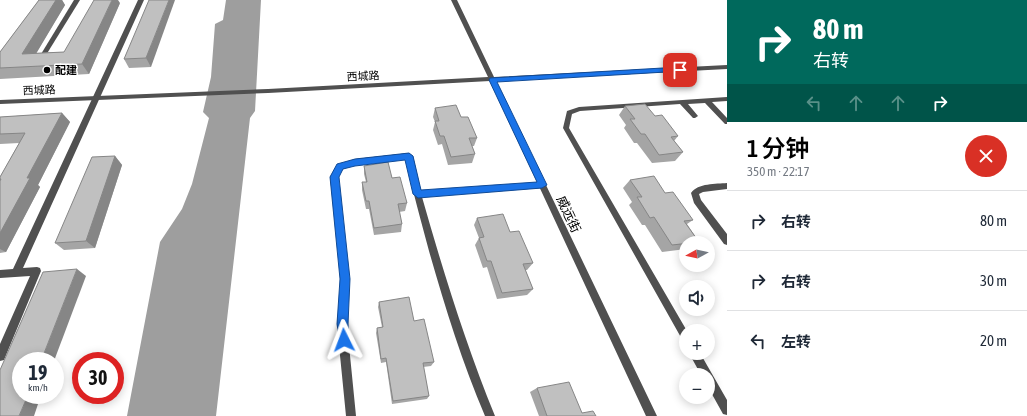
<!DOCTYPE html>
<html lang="zh">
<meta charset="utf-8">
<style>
:root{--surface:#fff;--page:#f2f2f3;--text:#1f2937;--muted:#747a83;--line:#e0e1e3;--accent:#000}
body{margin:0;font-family:"Asap Condensed","Noto Sans SC",sans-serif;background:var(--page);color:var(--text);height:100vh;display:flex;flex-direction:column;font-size:15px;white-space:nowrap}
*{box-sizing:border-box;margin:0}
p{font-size:13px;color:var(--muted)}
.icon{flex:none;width:22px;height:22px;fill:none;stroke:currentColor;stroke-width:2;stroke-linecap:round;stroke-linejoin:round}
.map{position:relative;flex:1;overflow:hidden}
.drawer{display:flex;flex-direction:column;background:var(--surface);width:300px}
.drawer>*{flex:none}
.top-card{background:#00695c;color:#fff;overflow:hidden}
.needle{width:26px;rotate:262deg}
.buttons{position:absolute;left:679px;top:236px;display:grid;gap:8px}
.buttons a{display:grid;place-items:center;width:36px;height:36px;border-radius:50%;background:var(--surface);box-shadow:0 2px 10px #0003;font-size:20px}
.speed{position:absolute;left:12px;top:352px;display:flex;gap:8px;font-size:20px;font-weight:700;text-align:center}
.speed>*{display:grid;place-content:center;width:52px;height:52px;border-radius:50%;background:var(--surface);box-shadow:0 2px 10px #0003;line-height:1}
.speed small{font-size:10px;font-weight:400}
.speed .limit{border:6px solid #d22;background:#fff;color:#111}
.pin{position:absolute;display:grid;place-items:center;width:34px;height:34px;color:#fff;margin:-17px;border-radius:8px;box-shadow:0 2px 6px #0006}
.me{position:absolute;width:44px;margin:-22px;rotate:357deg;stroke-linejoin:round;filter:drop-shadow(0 0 3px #0008)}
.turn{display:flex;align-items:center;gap:14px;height:84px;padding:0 20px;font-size:18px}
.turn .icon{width:52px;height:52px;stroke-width:2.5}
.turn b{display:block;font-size:28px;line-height:34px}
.lanes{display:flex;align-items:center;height:38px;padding:0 20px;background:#0003;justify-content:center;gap:20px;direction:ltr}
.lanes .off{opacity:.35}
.round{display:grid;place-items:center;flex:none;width:42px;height:42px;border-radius:21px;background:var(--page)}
.overview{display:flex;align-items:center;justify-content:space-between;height:68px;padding:0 20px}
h1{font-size:24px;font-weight:600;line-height:30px;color:var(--accent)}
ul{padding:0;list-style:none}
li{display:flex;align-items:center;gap:12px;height:60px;padding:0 20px;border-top:1px solid var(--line)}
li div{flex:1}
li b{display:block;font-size:15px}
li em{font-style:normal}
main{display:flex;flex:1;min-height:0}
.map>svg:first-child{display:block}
</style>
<main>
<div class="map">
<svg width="727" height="416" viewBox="0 0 727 416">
<rect width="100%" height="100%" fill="#fff"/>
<path fill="#9e9e9e" d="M226,0H261L255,111L250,118L216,416H127L160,242L182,209L192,184L209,118L203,112L211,77L215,24L223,20Z"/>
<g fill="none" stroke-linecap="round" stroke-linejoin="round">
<g fill="#505050" fill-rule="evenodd">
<path d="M74,0H80L43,60H39L38,59Z"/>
<path d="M138,0H144L23,268L37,267L40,268L41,271L4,360L0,361V344L30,276L0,278V270L13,269Z"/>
<path d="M727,97V101L712,102L727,118V124H725L705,103L688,104L698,116L695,118H693L680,104L580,111L572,114L569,128L687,331H686V343L683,341L563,128L567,111L579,107Z"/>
<path d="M409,153L413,156L421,191L542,182L546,185L542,188L422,197C443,271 466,345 495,416H485C462,362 445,307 429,251C421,220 412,190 406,159L355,165L343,169L338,177L349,279L347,325L356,416H346L337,325L341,279L330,177L337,165L355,159Z"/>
<path d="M727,183V189L703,192L699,194L701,200L727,234V245L724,244L694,203L691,193C698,183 716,184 727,183Z"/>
<path d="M689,353H700L727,400V415L723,414L708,387V375H701Z"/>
</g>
<path fill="#505050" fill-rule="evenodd" d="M451,0H457L494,77L727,65V69L496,81L657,416H646L490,81L268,93L0,104V100L268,89L488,77Z"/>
</g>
<g fill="#a5a5a5">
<path d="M39,0H62L65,5L36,53L64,52L120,3L89,74L0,79V52Z"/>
<path d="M151,0V67L129,68L124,59Z"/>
<path d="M625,106L655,116L678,136L674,141L683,152L675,161L652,163L637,143H634L624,128L626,125L619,115Z"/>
<path d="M435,108L461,117L477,138L474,146H472L475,154L472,163L448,165L442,144L438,145L433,130L435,122L433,117Z"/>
<path d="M62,113L70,122L38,185L40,187L6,252L0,253V177L19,143L0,144V117Z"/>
<path d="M115,156L122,165L95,248L64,250L55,243Z"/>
<path d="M364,166L392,178L407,203L405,211L399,212L402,224L401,232L374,235L369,209H366L362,190V182H366L364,174Z"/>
<path d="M630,180L693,220L687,224L699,242L698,243H686V249L662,252L645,225H642L629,205L632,202L623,188Z"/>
<path d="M477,218L510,232L533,263L527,270H525L533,289L527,295L497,299L487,267L483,268L475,245L479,238L474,225Z"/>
<path d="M379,302L414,321L434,362L431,366L423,367L429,396L427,399L392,404L386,362L381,363L376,333L377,328L382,327L378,307Z"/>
<path d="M537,388L582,413L596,416H539L530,392Z"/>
</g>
<g fill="#868686">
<path d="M56,0H62L65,5L30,64L22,54Z"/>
<path d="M112,0H118L120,3L89,74L82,64Z"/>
<path d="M169,0H175L151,67L146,58Z"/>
<path d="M62,113L70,122L38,185L40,187L6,252L0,249V233L27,178Z"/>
<path d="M115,156L122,165L95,248L86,241Z"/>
<path d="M77,269L86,276L54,361H41Z"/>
<path d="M28,395H41L34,416H19Z"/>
</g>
<g fill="#c0c0c0" stroke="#868686">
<path d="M39,0H56L22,54L64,52L94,0H112L82,64L0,68V52Z"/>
<path d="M149,0H169L146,58L124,59Z"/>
<path d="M645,104L655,116L662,115L678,136L671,137L683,152L659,155L645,134H641L630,119H635L625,106Z"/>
<path d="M456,105L461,117H468L477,138H469L475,154L451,157L444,136H440L435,121H439L435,108Z"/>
<path d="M62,113L27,178H30L0,233V181L1,179H0V177L25,133L0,134V117Z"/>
<path d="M115,156L86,241L55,243L92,157Z"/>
<path d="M388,162L392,178L400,177L407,203L398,204L402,224L374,228L369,201H366L362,182H367L364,166Z"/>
<path d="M654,176L665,193L673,192L693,220L684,221L699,242L672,245L654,217L650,218L637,197H642L630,180Z"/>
<path d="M503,214L510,232L519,231L533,263L523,264L533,289L502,293L491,261H487L479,238L484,237L477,218Z"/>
<path d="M77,269L41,361H21V395H28L19,416H0V370L43,272Z"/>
<path d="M409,297L414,321L424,319L434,362L423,363L429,396L393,401L386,358L381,359L377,328L383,327L379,302Z"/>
<path d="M569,382L582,413L593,411L596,416H547L537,388Z"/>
</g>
<path fill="#1a73e8" stroke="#114b97" d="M680,67L684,70L683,71L497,82L547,185L542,188L418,198L413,194L405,160L355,166L343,169L339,177L350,279L348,324L349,340L348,344L344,345L340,344L337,324L340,279L330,177L337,164L355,159L409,153L413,156L421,190L537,182L489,80L490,78Z"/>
<circle fill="#000" stroke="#fff" stroke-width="1.5" cx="47" cy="70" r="4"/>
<g text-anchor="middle" stroke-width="3" stroke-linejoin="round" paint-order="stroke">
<g font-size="11" font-weight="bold" fill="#000" stroke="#fff" text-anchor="start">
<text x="55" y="74">配建</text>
</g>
<g font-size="11" fill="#000" stroke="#fff">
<text transform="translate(363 76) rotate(-3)" y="4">西城路</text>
<text transform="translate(39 90) rotate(-2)" y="4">西城路</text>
</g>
<g font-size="13" fill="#000" stroke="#fff">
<text transform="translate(569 214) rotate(65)" y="5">威远街</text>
</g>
</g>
</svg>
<div class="buttons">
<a><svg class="needle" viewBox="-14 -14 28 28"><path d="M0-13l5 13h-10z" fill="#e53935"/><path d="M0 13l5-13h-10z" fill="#747a83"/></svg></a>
<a><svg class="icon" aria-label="sound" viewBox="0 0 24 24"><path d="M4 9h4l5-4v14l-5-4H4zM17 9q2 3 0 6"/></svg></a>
<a>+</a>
<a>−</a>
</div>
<div class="speed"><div>19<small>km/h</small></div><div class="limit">30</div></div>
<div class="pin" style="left:680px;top:70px;background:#d93025"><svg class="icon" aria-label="arrive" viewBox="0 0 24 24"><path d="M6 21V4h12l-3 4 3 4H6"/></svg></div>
<svg class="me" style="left:344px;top:340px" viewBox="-20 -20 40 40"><path d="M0-17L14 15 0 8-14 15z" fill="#1a73e8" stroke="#fff" stroke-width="4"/></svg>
</div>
<section class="drawer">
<div class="top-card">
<div class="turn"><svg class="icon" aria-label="right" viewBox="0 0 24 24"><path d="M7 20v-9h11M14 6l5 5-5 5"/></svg><div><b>80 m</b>右转</div></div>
<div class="lanes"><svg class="icon off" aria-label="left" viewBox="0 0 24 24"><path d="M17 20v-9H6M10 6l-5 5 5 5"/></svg><svg class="icon off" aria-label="ahead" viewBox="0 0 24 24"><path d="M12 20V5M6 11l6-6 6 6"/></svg><svg class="icon off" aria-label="ahead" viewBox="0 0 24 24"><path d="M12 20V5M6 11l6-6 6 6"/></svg><svg class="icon" aria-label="right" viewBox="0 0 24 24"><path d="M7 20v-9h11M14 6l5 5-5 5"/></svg></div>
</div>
<div class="overview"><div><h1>1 分钟</h1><p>350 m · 22:17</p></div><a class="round" style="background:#d93025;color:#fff"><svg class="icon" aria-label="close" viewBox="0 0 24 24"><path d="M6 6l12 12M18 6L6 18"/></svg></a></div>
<ul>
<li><svg class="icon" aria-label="right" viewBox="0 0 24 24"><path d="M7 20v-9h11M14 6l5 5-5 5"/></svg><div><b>右转</b></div><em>80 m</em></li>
<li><svg class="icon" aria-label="right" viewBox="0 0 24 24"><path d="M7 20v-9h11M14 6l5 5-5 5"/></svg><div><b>右转</b></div><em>30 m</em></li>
<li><svg class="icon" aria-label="left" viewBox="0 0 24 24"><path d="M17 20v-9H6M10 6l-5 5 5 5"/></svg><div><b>左转</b></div><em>20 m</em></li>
</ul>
</section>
</main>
